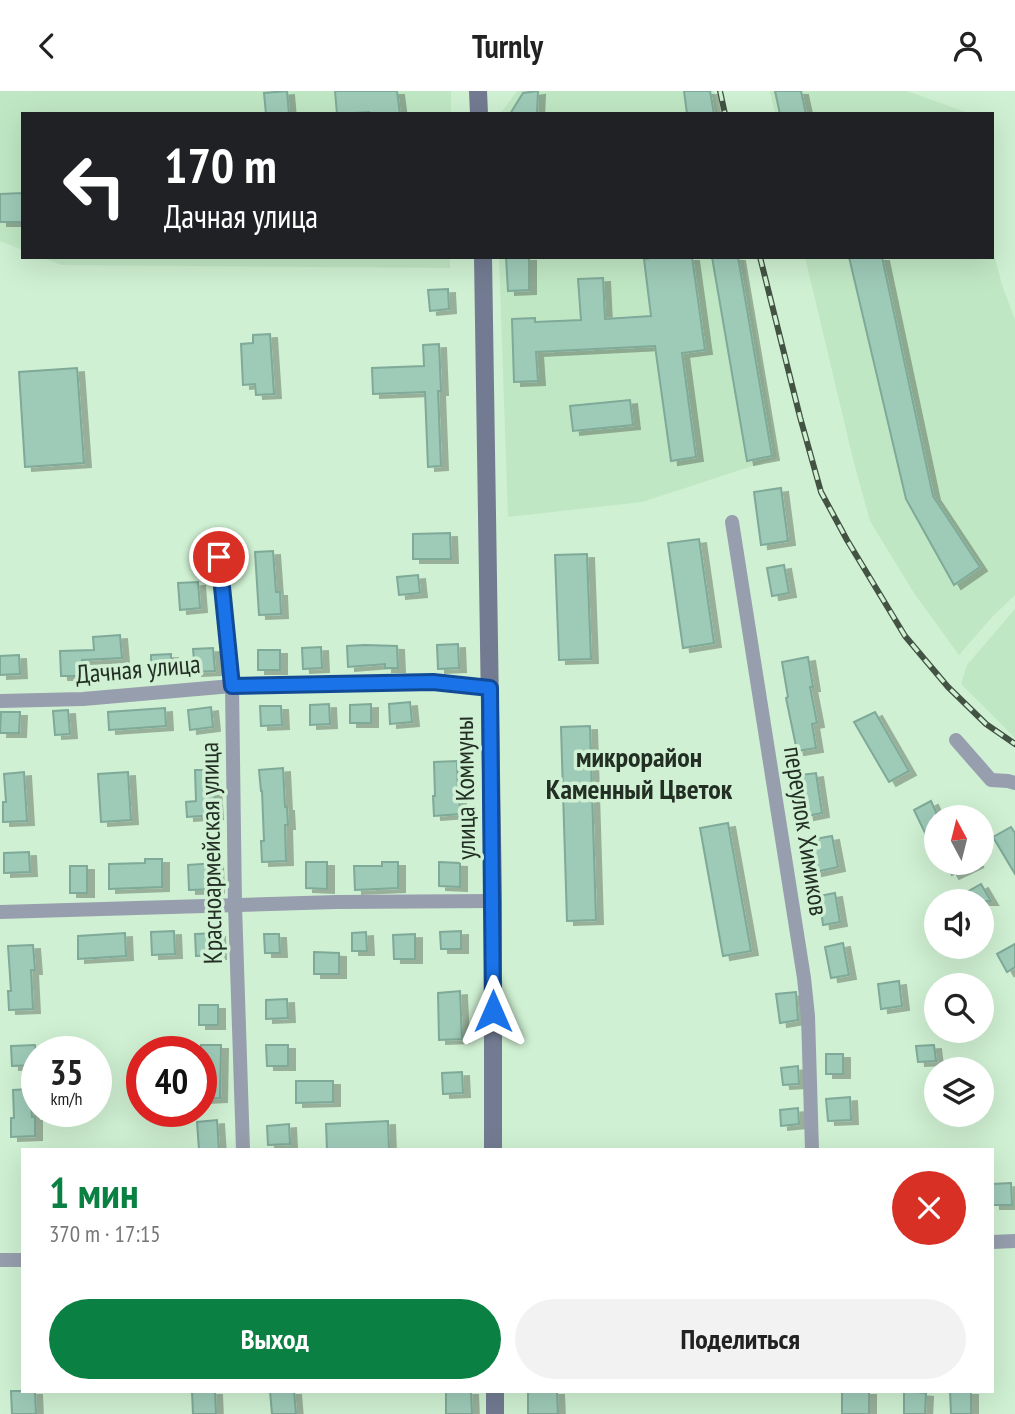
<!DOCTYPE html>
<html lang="ru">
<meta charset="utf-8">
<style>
:root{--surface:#fff;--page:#f2f2f2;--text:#222;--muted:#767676;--accent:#0b8043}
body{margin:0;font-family:"PT Sans Narrow",sans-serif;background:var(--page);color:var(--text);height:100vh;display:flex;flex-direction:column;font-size:26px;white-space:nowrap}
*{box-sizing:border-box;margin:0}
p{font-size:23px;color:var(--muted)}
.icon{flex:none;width:38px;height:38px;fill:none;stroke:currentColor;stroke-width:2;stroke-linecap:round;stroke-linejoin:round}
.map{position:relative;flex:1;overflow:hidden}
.details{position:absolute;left:21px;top:1057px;width:973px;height:245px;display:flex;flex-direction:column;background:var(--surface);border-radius:0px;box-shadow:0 7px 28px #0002}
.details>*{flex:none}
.top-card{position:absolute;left:21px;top:21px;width:973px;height:147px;border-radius:0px;box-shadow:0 7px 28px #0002;background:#202124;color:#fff;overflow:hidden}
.needle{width:46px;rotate:353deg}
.buttons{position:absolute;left:924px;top:714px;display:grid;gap:14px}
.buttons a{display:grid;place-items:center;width:70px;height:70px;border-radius:50%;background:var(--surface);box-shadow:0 7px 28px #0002;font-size:35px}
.speed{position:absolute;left:21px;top:945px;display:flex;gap:14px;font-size:35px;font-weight:700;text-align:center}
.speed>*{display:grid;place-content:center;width:91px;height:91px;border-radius:50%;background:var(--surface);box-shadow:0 7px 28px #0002;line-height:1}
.speed small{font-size:18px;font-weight:400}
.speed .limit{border:10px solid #d22;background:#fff;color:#111}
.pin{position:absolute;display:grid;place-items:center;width:60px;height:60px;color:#fff;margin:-30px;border:4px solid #fff;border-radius:50%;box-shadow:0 2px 7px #0007}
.me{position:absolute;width:77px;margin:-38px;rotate:0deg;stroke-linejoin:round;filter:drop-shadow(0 0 5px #0008)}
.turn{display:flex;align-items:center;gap:24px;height:147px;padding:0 28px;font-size:32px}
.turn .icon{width:91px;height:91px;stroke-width:2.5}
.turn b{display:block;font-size:49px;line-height:60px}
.round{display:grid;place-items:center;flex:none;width:74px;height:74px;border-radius:37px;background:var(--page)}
.headline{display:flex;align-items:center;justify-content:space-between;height:119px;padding:0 28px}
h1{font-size:42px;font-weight:600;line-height:52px;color:var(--accent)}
.cta{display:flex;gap:14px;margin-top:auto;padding:14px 28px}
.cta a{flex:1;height:80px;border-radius:42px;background:var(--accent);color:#fff;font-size:28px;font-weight:600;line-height:80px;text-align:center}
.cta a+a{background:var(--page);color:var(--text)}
header{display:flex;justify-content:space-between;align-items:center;height:91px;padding:0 28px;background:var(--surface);font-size:32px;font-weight:600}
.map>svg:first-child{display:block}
</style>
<header><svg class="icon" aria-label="back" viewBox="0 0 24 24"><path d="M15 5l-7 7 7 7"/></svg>Turnly<svg class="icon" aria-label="person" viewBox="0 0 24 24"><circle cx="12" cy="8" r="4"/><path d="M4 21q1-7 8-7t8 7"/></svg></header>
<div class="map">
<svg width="1015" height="1323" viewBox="0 0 1015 1323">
<defs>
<filter id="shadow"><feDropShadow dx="7" dy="4" stdDeviation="0" flood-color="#0004"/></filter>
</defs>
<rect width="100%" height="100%" fill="#cff0d2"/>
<g fill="#c0e7c4">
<path d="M0,0H451V23H23V159L0,150Z"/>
<path d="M517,0H714L718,23H500Z"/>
<path d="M770,0H907L971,23H775Z"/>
<path d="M992,156L1002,194L1015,229V504L992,526L959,564L914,502L870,430L853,368L805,166H992Z"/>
<path d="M42,166H450V177L61,174Z"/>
<path d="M499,166H743L777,367L642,411L508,426Z"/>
<path d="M1015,518V647L961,593L967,574Z"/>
</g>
<g fill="#9ecab8" stroke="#7fa998" stroke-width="2" filter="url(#shadow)">
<path d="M287,0L289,23H266L264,2Z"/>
<path d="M335,0H397L400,23H370L369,21L337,23Z"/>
<path d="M538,0L537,23H510L523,2Z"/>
<path d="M684,0H710L714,23H687Z"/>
<path d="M775,0H801L806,23H780Z"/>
<path d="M23,102V131H0V103Z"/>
<path d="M506,166H529V199L508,200Z"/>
<path d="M659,166H692L705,259L682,262L696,366L671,370L655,255L536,261L538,290L514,291L512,228L535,227V231L581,229L578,188L603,187L605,228L651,225L644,168Z"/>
<path d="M712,166H738L772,365L747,370Z"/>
<path d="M849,166H882L933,405L980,476L954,494L906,408Z"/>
<path d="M448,198L449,218L430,220L428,199Z"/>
<path d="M270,243L274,303L256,304L255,293L243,294L241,253L253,252V244Z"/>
<path d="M439,253L441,300H438L441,375L428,376L425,301L373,303L372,277L424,275L423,254Z"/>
<path d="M77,277L84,372L25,376L19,281Z"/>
<path d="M630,309L633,334L573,340L570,315Z"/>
<path d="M781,397L788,450L761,454L754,401Z"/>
<path d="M450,442L451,468H413V443Z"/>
<path d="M699,448L714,552L683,557L668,452Z"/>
<path d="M273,460L276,501H280L281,523L259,524L255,461Z"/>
<path d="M587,463L591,568L559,569L555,464Z"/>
<path d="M784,474L789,502L772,505L767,477Z"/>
<path d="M418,484L420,502L399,504L397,486Z"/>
<path d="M198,491L200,517L180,519L178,492Z"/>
<path d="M120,544L122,567L82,569L83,585H61L60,560L94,559L93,546Z"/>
<path d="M458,553L459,577L438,578L437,554Z"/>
<path d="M365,554L397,555L398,577H385V573L348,576L347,555Z"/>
<path d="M321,556L322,577L303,578L302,557Z"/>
<path d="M213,557L215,580L195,581L193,558Z"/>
<rect x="258" y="559" width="22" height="20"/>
<path d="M171,563V579L151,580V564Z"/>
<path d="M19,564L20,583L0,584V565Z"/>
<path d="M808,566L813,596H810L817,632L812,633L816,657L797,660L786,607L788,606L782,571Z"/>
<path d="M410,611L412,631L390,633L389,613Z"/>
<path d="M329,613L330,633L310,634V614Z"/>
<path d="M371,613V632H350V614Z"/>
<path d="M260,615H281L282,634L261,635Z"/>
<path d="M211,616L213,636L190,639L188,619Z"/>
<path d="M165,617L166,635L109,639L108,621Z"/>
<path d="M68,619L70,643L55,644L53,620Z"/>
<path d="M1,621H20L19,642H0Z"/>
<path d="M875,621L909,680L889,691L854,631Z"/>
<path d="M590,635L596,829L567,830L561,636Z"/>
<path d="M457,670L458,703L461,723L434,725L433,705H435L434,671Z"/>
<path d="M283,677L285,716H287L288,734H285L286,770L262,771L261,750H264L262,700H261L259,679Z"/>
<path d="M195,679H213L216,724L187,726L186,711L196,710Z"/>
<path d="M24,681L27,730L3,731V711H6L4,683Z"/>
<path d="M128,681L131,729L101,731L98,683Z"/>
<path d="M816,682L822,722L807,725L800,684Z"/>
<path d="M931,710L936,721V739L926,744L914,719Z"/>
<path d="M728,732L751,860L723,865L700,737Z"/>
<path d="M1011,736L1015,742V783L993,746Z"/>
<path d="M832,745L838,776L815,781L809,749Z"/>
<path d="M29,761L30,781L4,782V762Z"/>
<path d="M145,768H162V796L109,798V773L145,772Z"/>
<path d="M306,771H327V798L306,797Z"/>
<path d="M382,771H398V797L355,799L354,775H382Z"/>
<path d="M439,771L460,772V796L439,795Z"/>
<path d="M216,772L217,798L189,799L188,774Z"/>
<path d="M946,772H977L952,784Z"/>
<rect x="70" y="775" width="17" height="27"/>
<path d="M981,793L991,810H951Z"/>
<path d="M835,802L840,831L823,834L819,805Z"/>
<path d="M174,840L175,863L152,864L151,841Z"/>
<path d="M461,840V858H441L440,841Z"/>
<path d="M366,841L367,860H352V842Z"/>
<path d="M125,842L126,865L78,868V845Z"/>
<path d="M218,842L219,864L196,865L195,843Z"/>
<path d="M264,843H279L280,862H265Z"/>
<path d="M415,843V868H394L393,844Z"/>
<path d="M843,852L849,884L831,887L825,856Z"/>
<path d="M1015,853V876L1007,881L997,863Z"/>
<path d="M33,854L35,879H31L33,918L9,919L8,900H11L8,855Z"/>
<path d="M314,861L339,862V883H314Z"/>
<path d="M899,890L902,915L881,918L878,893Z"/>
<path d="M460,900L462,948L439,949L438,902Z"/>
<path d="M796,901L798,929L780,932L776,903Z"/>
<path d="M287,908L288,927L266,928V909Z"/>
<rect x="199" y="914" width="19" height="20"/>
<path d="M35,954L37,974L12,975L11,955Z"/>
<path d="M201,954H221L220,1007L201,1008Z"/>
<path d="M266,954H288V975H267Z"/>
<path d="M934,954L936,970L918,971L916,955Z"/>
<rect x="826" y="963" width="17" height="20"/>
<path d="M798,975L799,993L783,994L781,977Z"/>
<path d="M462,981L463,1002L443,1003L442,982Z"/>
<path d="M296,990H333V1011L296,1012Z"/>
<path d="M30,998L32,1026H35V1045L11,1046V1027H14L13,999Z"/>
<path d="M850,1006L851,1029L828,1030L826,1008Z"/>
<path d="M798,1017L799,1033L781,1035L780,1019Z"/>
<path d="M217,1029L219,1059H199L197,1031Z"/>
<path d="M388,1030L389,1059H327L326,1033Z"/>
<path d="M289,1033L290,1053L268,1054L267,1035Z"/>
<path d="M1011,1092L1012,1114H993L992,1093Z"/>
<path d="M11,1300H35L36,1323H12Z"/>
<path d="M192,1300H215L216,1323H193Z"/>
<path d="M270,1300H294L296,1323H272Z"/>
<path d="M446,1300H471L472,1323H446Z"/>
<path d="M528,1300H557L558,1323H528Z"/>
<rect x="842" y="1300" width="27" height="23"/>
<path d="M904,1300L926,1302L925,1323H904Z"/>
<path d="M950,1300H971V1323H951Z"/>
</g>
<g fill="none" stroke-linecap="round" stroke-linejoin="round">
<g stroke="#979ead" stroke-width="14">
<path d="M732,431L804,887L808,925L812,1059"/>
<path d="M219,466L232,595L235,814L243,1059"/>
<path d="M0,610L83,608L232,595L433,591L490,597"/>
<path d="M956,649L991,689L1008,690L1015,692"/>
<path d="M0,821L336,811L493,810"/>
<path d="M992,1151L1015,1150"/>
<path d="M0,1169H23"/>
</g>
<g stroke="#727b91" stroke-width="18">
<path d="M478,0L479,23"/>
<path d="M483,166L493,810V1059"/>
<path d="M495,1300V1323"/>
</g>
<defs>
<g id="rail">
<path d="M720,0L725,23"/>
<path d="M760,166L800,326L821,401L847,449L905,545L948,596L986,633L1015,653"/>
</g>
</defs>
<use href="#rail" stroke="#425243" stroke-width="6"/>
<use href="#rail" stroke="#cff0d2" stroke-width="3.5" stroke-dasharray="10" stroke-linecap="butt"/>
</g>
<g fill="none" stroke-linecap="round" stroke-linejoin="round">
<defs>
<path id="route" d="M219,466L232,595L433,591L490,597L493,920"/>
</defs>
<use href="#route" stroke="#114b97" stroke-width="18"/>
<use href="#route" stroke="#1a73e8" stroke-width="12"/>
</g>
<g text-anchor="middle" stroke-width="7" stroke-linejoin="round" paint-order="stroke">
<g font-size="26" fill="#232f24" stroke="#cff0d2">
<text transform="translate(138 578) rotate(-5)" y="9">Дачная улица</text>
<text transform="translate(465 697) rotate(-91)" y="9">улица Коммуны</text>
<text transform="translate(806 740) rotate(81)" y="9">переулок Химиков</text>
<text transform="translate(211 762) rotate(-91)" y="9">Красноармейская улица</text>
</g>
<g font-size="28" font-weight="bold" fill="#232f24" stroke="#cff0d2">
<text x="639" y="676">микрорайон<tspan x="639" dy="32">Каменный Цветок</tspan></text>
</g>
</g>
</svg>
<div class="buttons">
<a><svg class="needle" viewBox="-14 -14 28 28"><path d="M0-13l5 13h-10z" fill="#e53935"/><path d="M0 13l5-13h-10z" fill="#767676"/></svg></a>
<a><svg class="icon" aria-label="sound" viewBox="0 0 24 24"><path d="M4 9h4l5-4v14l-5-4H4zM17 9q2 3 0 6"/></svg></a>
<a><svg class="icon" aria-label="search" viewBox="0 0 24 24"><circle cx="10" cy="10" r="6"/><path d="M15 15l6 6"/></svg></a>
<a><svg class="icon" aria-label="layers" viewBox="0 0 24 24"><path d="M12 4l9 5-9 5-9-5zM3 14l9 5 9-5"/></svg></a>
</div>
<div class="speed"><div>35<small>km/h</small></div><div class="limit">40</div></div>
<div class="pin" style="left:219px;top:466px;background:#d93025"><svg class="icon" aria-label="arrive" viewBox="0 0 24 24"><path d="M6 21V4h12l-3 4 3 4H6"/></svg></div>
<svg class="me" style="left:493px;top:920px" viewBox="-20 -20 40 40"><path d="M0-17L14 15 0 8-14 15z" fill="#1a73e8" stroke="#fff" stroke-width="4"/></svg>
<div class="top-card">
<div class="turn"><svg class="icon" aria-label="left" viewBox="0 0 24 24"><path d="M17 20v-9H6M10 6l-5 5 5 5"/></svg><div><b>170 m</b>Дачная улица</div></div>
</div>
<section class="details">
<div class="headline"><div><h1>1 мин</h1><p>370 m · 17:15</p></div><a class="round" style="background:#d93025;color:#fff"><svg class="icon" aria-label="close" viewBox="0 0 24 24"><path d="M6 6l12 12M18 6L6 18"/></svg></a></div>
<div class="cta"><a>Выход</a><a>Поделиться</a></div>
</section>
</div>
